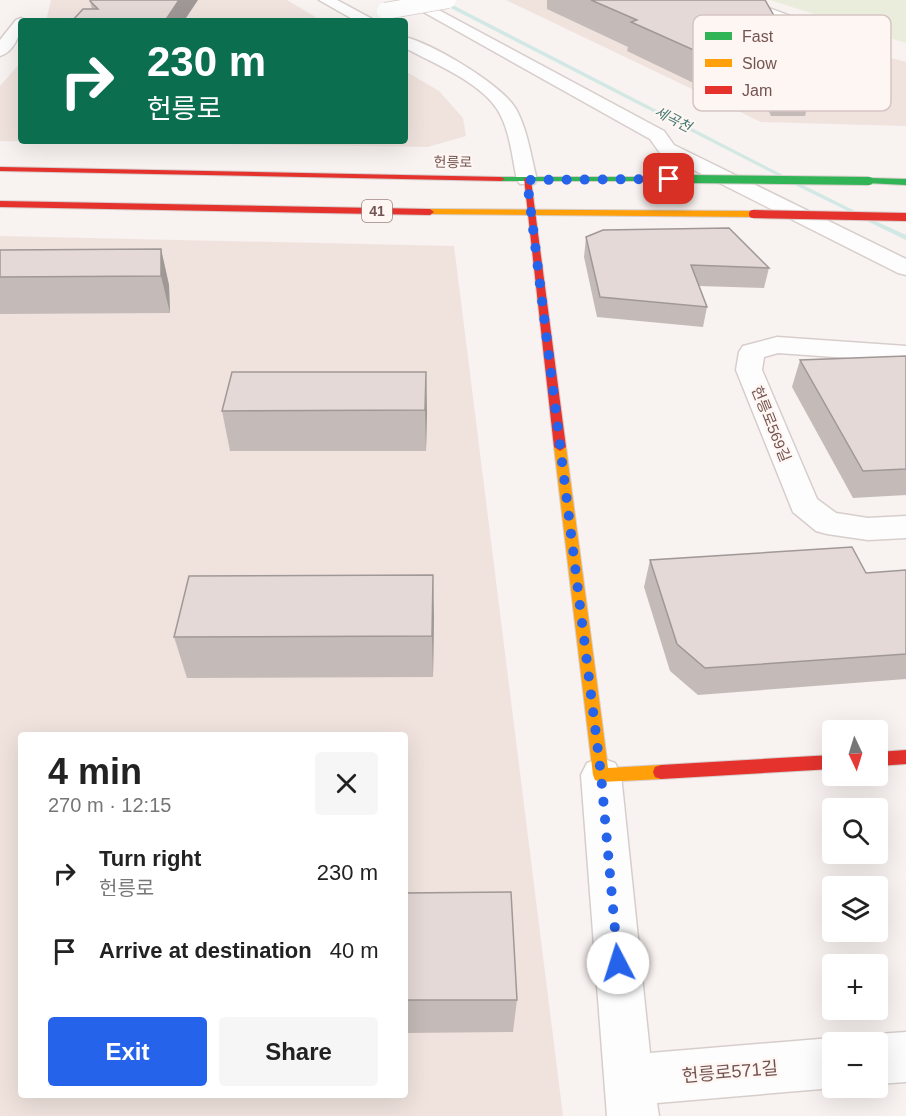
<!DOCTYPE html>
<meta charset="utf-8">
<style>
:root{--surface:#fff;--page:#f6f6f6;--text:#222;--muted:#767676;--accent:#2563eb}
body{margin:0;font-family:Arial,"Noto Sans KR",sans-serif;background:var(--page);color:var(--text);height:100vh;display:flex;flex-direction:column;font-size:22px;white-space:nowrap}
*{box-sizing:border-box;margin:0}
p{font-size:20px;color:var(--muted)}
.icon{flex:none;width:33px;height:33px;fill:none;stroke:currentColor;stroke-width:2;stroke-linecap:round;stroke-linejoin:round}
.map{position:relative;flex:1;overflow:hidden}
.panel{position:absolute;left:18px;top:732px;width:390px;height:366px;display:flex;flex-direction:column;background:var(--surface);border-radius:6px;box-shadow:0 6px 24px #0002}
.panel>*{flex:none}
.banner{position:absolute;left:18px;top:18px;width:390px;height:126px;border-radius:6px;box-shadow:0 6px 24px #0002;background:#0b6e4f;color:#fff;overflow:hidden}
.needle{width:39px;rotate:176deg}
.fabs{position:absolute;left:822px;top:720px;display:grid;gap:12px}
.fabs a{display:grid;place-items:center;width:66px;height:66px;border-radius:6px;background:var(--surface);box-shadow:0 6px 24px #0002;font-size:30px}
.pin{position:absolute;display:grid;place-items:center;width:51px;height:51px;color:#fff;margin:-26px;border-radius:12px;box-shadow:0 3px 9px #0006}
.me{position:absolute;width:66px;margin:-33px;rotate:355deg;stroke-linejoin:round;filter:drop-shadow(0 0 4px #0008)}
.turn{display:flex;align-items:center;gap:21px;height:126px;padding:0 30px;font-size:27px}
.turn .icon{width:78px;height:78px;stroke-width:2.5}
.turn b{display:block;font-size:42px;line-height:51px}
.round{display:grid;place-items:center;flex:none;width:63px;height:63px;border-radius:6px;background:var(--page)}
.overview{display:flex;align-items:center;justify-content:space-between;height:102px;padding:0 30px}
h1{font-size:36px;font-weight:700;line-height:45px}
.cta{display:flex;gap:12px;margin-top:auto;padding:12px 30px}
.cta a{flex:1;height:69px;border-radius:6px;background:var(--accent);color:#fff;font-size:24px;font-weight:700;line-height:69px;text-align:center}
.cta a+a{background:var(--page);color:var(--text)}
ul{padding:0;list-style:none}
li{display:flex;align-items:center;gap:18px;height:78px;padding:0 30px}
li div{flex:1}
li b{display:block;font-size:22px}
li em{font-style:normal}
.map>svg:first-child{display:block}
</style>
<div class="map">
<svg width="906" height="1116" viewBox="0 0 906 1116">
<rect width="100%" height="100%" fill="#f8f2f0"/>
<g fill="#f0e3de" fill-rule="evenodd">
<path d="M51,0H287L322,21H46Z"/>
<path d="M506,0H715L815,37L906,62V126L761,122Z"/>
<path d="M21,62V141H405V71L439,91L463,118L466,136L428,147L0,141V86Z"/>
<path d="M0,236L454,246L563,1116H0ZM21,735H405V1095H21Z"/>
</g>
<path fill="#eaecdc" d="M770,0H906V43Z"/>
<g fill="none" stroke-linecap="round" stroke-linejoin="round">
<g fill="#d2e8e5" fill-rule="evenodd">
<path d="M439,0H443L783,175L778,176L439,2Z"/>
<path d="M797,184H801L855,211L850,212L797,186Z"/>
<path d="M869,220H873L906,235V240L869,222Z"/>
</g>
<defs>
<g id="street">
<path d="M319,0H337L376,21H356Z"/>
<path d="M402,0H420L664,131L674,145L906,259V275L898,273L660,153L650,139Z"/>
<path d="M727,0H747L826,29L829,32L826,35H816L729,3Z"/>
<path d="M21,18L27,21H21C21,34 14,52 0,56V40L16,20Z"/>
<path d="M405,37C433,44 501,84 516,109C528,131 531,157 537,180L534,184H520L517,180C512,157 510,129 497,109C480,82 433,63 405,48Z"/>
<path d="M777,337L906,346V362L778,353L764,357L762,370L817,499L836,513L868,518L906,516V538L868,540L827,534L816,531L793,512L736,370L739,352L743,346Z"/>
<path d="M601,758L615,763L621,775L650,1053L832,1038L843,1042H832L833,1088L657,1103L659,1116H607L581,775L587,763Z"/>
<path d="M906,1032V1082L878,1084V1042L860,1041L878,1034Z"/>
</g>
<g id="fast">
<path d="M498,177H688L692,179L688,181H501L497,179Z"/>
<path d="M869,178L906,179V185L866,183V179Z"/>
</g>
<g id="slow">
<path d="M430,209L753,211L757,214L753,217L427,214V210Z"/>
<path d="M560,443L566,447L608,768L661,765L667,767L669,772L667,777L661,779L601,782L595,780L593,775L554,447Z"/>
</g>
<g id="jam">
<path d="M0,167L501,177L505,179L501,181L0,171Z"/>
<path d="M524,178L531,180L566,447L560,451L554,447Z"/>
<path d="M0,201L430,209L434,212L430,215L0,207Z"/>
<path d="M906,750V764L878,766V752Z"/>
<path d="M832,755V769L661,779L655,777L653,772L655,767L661,765Z"/>
</g>
</defs>
<use href="#street" stroke="#d7cecc" stroke-width="3"/>
<use href="#fast" stroke="#d7cecc" stroke-width="2"/>
<use href="#slow" stroke="#d7cecc" stroke-width="2"/>
<use href="#jam" stroke="#d7cecc" stroke-width="2"/>
<use href="#street" fill="#fefdfd" fill-rule="evenodd"/>
<use href="#fast" fill="#30b455" fill-rule="evenodd"/>
<use href="#slow" fill="#ff9f0a" fill-rule="evenodd"/>
<use href="#jam" fill="#e5322d" fill-rule="evenodd"/>
<defs>
<path id="street-bridge" d="M385,11L448,0"/>
<path id="fast-bridge" d="M688,179L869,181"/>
<path id="jam-bridge" d="M753,214L906,217"/>
</defs>
<use href="#street-bridge" stroke="#d7cecc" stroke-width="18" stroke-linecap="butt"/>
<use href="#fast-bridge" stroke="#d9cecd" stroke-width="10" stroke-linecap="butt"/>
<use href="#jam-bridge" stroke="#d9cecd" stroke-width="10" stroke-linecap="butt"/>
<use href="#street-bridge" stroke="#fefdfd" stroke-width="16"/>
<use href="#fast-bridge" stroke="#30b455" stroke-width="8"/>
<use href="#jam-bridge" stroke="#e5322d" stroke-width="8"/>
</g>
<g fill="#c4bbb9">
<path d="M547,0H765L813,84L805,116H771L752,74L702,87L627,51L628,47L547,9Z"/>
<path d="M90,1L184,21L92,9Z"/>
<path d="M586,237L769,268L764,288L699,286L707,307L703,327L597,317L584,257Z"/>
<path d="M161,249L169,285L170,313L0,314V250Z"/>
<path d="M906,356V495L853,498L792,387L800,360Z"/>
<path d="M426,372L427,412L426,451H230L222,411Z"/>
<path d="M650,560L866,573L906,570V679L698,695L670,671L644,587Z"/>
<path d="M434,616L433,677L187,678L174,637Z"/>
<path d="M405,893L517,1000L513,1032L405,1033Z"/>
</g>
<g fill="#a09896">
<path d="M179,0H198L184,21H165Z"/>
<path d="M759,44L752,74L702,87L707,56Z"/>
<path d="M161,249L169,285L170,313L161,276Z"/>
<path d="M426,372L427,412L426,451L425,410Z"/>
<path d="M433,575L434,616L433,677L432,636Z"/>
</g>
<g fill="#e4d9d7" stroke="#a09896" stroke-width="1.5">
<path d="M91,0H179L165,21H72L83,9H98L90,1Z"/>
<path d="M591,0H765L813,84H779L759,44L707,56L631,22L637,20Z"/>
<path d="M729,228L769,268L691,265L707,307L600,297L586,237L603,230Z"/>
<path d="M161,249V276L0,277V250Z"/>
<path d="M906,356V469L863,471L800,360Z"/>
<path d="M232,372H426L425,410L222,411Z"/>
<path d="M852,547L866,573L906,570V654L705,668L677,644L650,560Z"/>
<path d="M433,575L432,636L174,637L189,576Z"/>
<path d="M511,892L517,1000H405V893Z"/>
</g>
<g fill="none" stroke-linecap="round" stroke-linejoin="round">
<path stroke="#2563eb" stroke-width="10" stroke-dasharray="0 18" d="M618,963L601,775L527,180L669,179"/>
</g>
<g text-anchor="middle" stroke-width="4.5" stroke-linejoin="round" paint-order="stroke">
<g font-size="14" font-style="italic" fill="#457873" stroke="#fef6f2">
<text transform="translate(673 119) rotate(27)" y="5">세곡천</text>
</g>
<g font-size="14" fill="#745451" stroke="#fef6f2">
<text transform="translate(453 162) rotate(1)" y="5">헌릉로</text>
</g>
<rect fill="#fef6f2" stroke="#9d8581" stroke-width="1.5" x="362" y="200" width="30" height="22" rx="4.5"/>
<g font-size="14" font-weight="bold" fill="#745451">
<text x="377" y="216">41</text>
</g>
<g font-size="15" fill="#745451" stroke="#fef6f2">
<text transform="translate(771 424) rotate(68)" y="5">헌릉로569길</text>
</g>
<g font-size="18" fill="#745451" stroke="#fef6f2">
<text transform="translate(730 1072) rotate(-5)" y="6">헌릉로571길</text>
</g>
</g>
<rect x="693" y="15" width="198" height="96" rx="9" fill="#fef6f2" stroke="#d5c5c2" stroke-width="1.5"/>
<rect x="705" y="32" width="27" height="8" fill="#30b455"/>
<rect x="705" y="59" width="27" height="8" fill="#ff9f0a"/>
<rect x="705" y="86" width="27" height="8" fill="#e5322d"/>
<g font-size="16" fill="#745451">
<text x="742" y="42">Fast</text>
<text x="742" y="69">Slow</text>
<text x="742" y="96">Jam</text>
</g>
</svg>
<div class="fabs">
<a><svg class="needle" viewBox="-14 -14 28 28"><path d="M0-13l5 13h-10z" fill="#e53935"/><path d="M0 13l5-13h-10z" fill="#767676"/></svg></a>
<a><svg class="icon" aria-label="search" viewBox="0 0 24 24"><circle cx="10" cy="10" r="6"/><path d="M15 15l6 6"/></svg></a>
<a><svg class="icon" aria-label="layers" viewBox="0 0 24 24"><path d="M12 4l9 5-9 5-9-5zM3 14l9 5 9-5"/></svg></a>
<a>+</a>
<a>−</a>
</div>
<div class="pin" style="left:669px;top:179px;background:#d93025"><svg class="icon" aria-label="arrive" viewBox="0 0 24 24"><path d="M6 21V4h12l-3 4 3 4H6"/></svg></div>
<svg class="me" style="left:618px;top:963px" viewBox="-20 -20 40 40"><circle r="19" fill="#fff"/><path d="M0-13L10 11 0 6-10 11z" fill="#2563eb"/></svg>
<div class="banner">
<div class="turn"><svg class="icon" aria-label="right" viewBox="0 0 24 24"><path d="M7 20v-9h11M14 6l5 5-5 5"/></svg><div><b>230 m</b>헌릉로</div></div>
</div>
<section class="panel">
<div class="overview"><div><h1>4 min</h1><p>270 m · 12:15</p></div><a class="round"><svg class="icon" aria-label="close" viewBox="0 0 24 24"><path d="M6 6l12 12M18 6L6 18"/></svg></a></div>
<ul>
<li><svg class="icon" aria-label="right" viewBox="0 0 24 24"><path d="M7 20v-9h11M14 6l5 5-5 5"/></svg><div><b>Turn right</b><p>헌릉로</p></div><em>230 m</em></li>
<li><svg class="icon" aria-label="arrive" viewBox="0 0 24 24"><path d="M6 21V4h12l-3 4 3 4H6"/></svg><div><b>Arrive at destination</b></div><em>40 m</em></li>
</ul>
<div class="cta"><a>Exit</a><a>Share</a></div>
</section>
</div>
